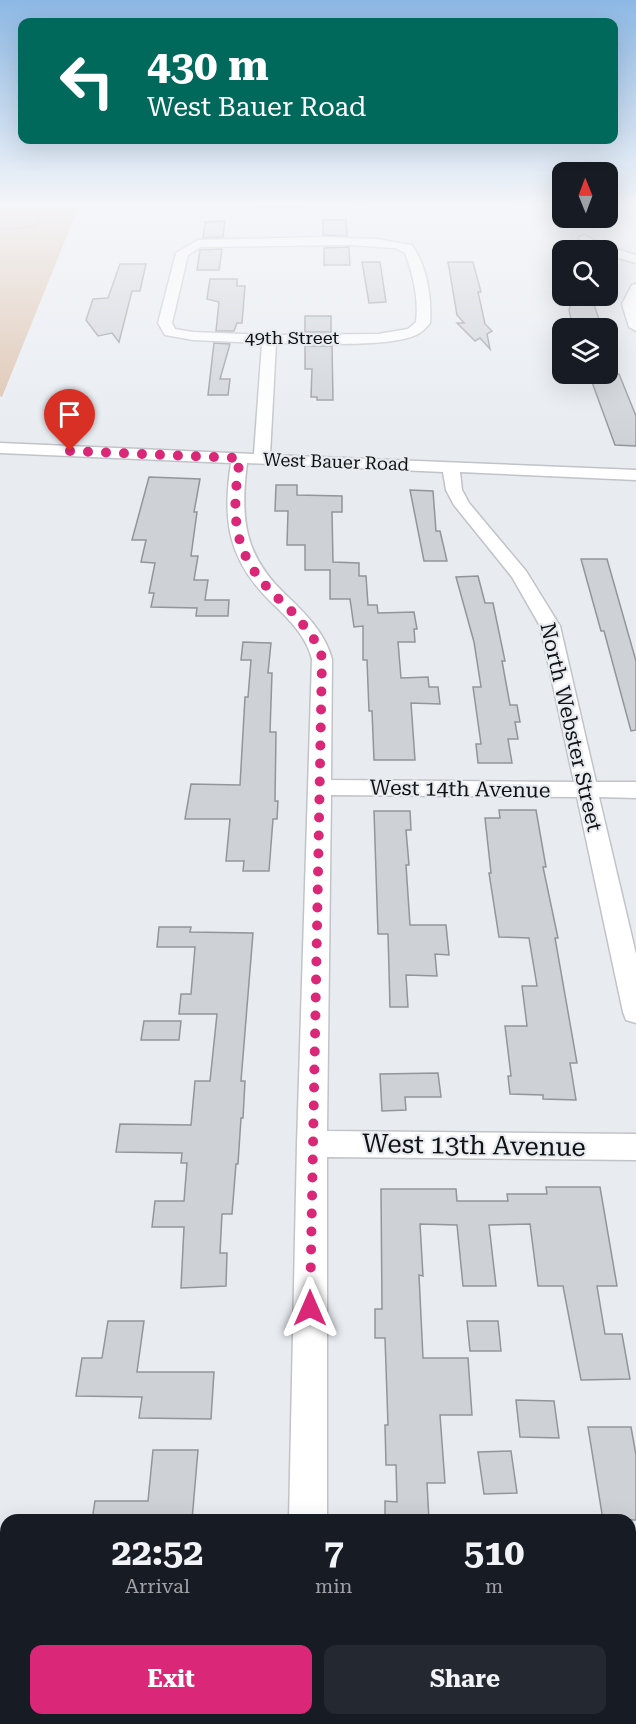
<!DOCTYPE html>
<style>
:root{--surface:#171b24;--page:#242831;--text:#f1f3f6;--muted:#9ea1a6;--accent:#db2777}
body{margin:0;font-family:"Roboto Serif",serif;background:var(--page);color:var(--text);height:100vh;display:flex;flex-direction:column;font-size:22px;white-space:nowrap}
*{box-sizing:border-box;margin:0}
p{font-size:20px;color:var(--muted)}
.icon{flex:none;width:33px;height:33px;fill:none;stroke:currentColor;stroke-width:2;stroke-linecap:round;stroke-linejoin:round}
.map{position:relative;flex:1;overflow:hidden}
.side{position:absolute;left:0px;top:1514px;width:636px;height:212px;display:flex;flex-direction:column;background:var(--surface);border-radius:18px 18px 0 0;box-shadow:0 6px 24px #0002}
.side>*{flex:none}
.guide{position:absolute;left:18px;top:18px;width:600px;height:126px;border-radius:12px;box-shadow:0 6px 24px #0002;background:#00695c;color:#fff;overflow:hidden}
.needle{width:39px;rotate:359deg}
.fabs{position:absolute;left:552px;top:162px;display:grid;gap:12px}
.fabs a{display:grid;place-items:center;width:66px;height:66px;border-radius:12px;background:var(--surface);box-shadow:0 6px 24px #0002;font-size:30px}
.pin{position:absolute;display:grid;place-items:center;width:51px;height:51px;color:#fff;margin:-62px -26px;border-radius:50% 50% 50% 0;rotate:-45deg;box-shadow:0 0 6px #0007}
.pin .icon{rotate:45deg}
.me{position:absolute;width:66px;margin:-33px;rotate:0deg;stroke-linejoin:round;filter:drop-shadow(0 0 4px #0008)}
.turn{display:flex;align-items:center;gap:21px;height:126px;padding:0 30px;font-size:27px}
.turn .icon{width:78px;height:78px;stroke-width:2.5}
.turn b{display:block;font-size:42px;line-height:51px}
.eta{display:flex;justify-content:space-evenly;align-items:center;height:102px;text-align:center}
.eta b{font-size:36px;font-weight:700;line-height:42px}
.cta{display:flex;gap:12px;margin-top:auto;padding:12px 30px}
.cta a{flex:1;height:69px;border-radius:12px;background:var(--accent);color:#fff;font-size:24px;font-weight:700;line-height:69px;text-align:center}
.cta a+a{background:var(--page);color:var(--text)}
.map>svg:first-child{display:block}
</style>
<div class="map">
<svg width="636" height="1724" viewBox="0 0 636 1724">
<rect width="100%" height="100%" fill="#e8ecf1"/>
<path fill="#dcc1ab" d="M0,203H562V207L78,208L2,397L0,396Z"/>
<g fill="#ced2d7" stroke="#92959a" stroke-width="1.5">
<path d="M323,220H346L347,236L323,235Z"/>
<path d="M225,221L223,237L203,238L205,222Z"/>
<path d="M349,247L350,265H324V248Z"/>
<path d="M222,249L219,270H197L200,250Z"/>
<path d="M362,262H380L386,302L369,303Z"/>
<path d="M448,262H473L481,292H478L485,324L492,331L487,334L490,349L480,338L475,341L457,323H464L457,315Z"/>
<path d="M120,264H146L140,291H132L119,342L112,333L98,336L86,320L93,299L108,298Z"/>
<path d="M210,279H237V286H245L242,323H237L234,331H216L219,302L207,299Z"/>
<path d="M573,296H591L602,328H573L569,310Z"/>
<rect x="305" y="316" width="26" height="16"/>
<path d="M214,343L230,344L220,379H230L228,395H208Z"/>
<path d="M305,346H332L333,400H317V397H311L312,369H305Z"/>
<path d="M589,374H619L636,416V446L615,445Z"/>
<path d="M149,477L200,479L194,512H197L191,556H198L194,580H208L205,600H229L228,616H196L197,608L151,607L154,593H149L155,563L141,562L146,540H132Z"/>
<path d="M276,485H297V495L342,496V512H332L333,562L359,563V576H366L368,605H377L378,613L414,612L417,629H414L415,642H398L401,678L428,677L429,687H438L440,704L411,703L415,760H374L372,711H369L367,660H363V626L354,627L350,599H330V570H305V545H287L288,511H275Z"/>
<path d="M410,490L433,491L436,531H440L447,561H424Z"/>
<path d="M581,559H607L636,661V730L631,731L604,631H601Z"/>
<path d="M478,576L485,603H493L505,661H502L510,705H517L520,722H515L518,739H508L512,763H478L476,744H481L473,687H481L474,642L456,577Z"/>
<path d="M243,642L271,643L268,673H272L270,732H276L275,801H278L277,819H273L269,871H243L244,861H226L230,819H185L191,784L240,785L245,697H248L251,660H241Z"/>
<path d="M499,810H536L546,867H543L558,938H555L577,1063H570L576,1100L543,1099V1095L510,1094L508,1076H511L505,1026H527L522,986H537L529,938L499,937L489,873H491L485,818H500Z"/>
<path d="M374,811H410L411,830H406L409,865H406L410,925H446L449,955L435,954L437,976L406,975L408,1007H390L388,934H378Z"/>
<path d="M159,927H191L190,932L253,933L241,1081H245L243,1118H241L238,1164H236L232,1214H222L220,1253H227L226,1286L181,1288L184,1227H152L155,1201H184L187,1163H181L182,1153L116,1152L120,1124L191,1125L195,1081H210L217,1014H179L181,994H191L195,947H157Z"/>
<path d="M144,1021H181L179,1040H141Z"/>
<path d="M438,1073L441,1097H405L406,1110L382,1111L380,1074Z"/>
<path d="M546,1187H600L617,1286H597L605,1334H622L630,1379L581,1380L563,1286H538L530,1224L489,1225L496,1286H463L457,1225L420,1224L423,1276L419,1275L423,1358H468L472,1415H440L445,1483H427L429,1520H385V1501L397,1502L396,1465H386L385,1425H388L385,1338H375V1309H382L381,1189H456L457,1201H508L507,1194H547Z"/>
<path d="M108,1321H144L137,1372H214L211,1419L139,1418L142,1397L76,1396L82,1358H102Z"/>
<path d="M467,1321H498L501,1351H470Z"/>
<path d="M516,1400L554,1401L559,1438L520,1437Z"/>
<path d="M588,1427H631L636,1455V1520H603Z"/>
<path d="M153,1450H198L192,1520H92L95,1501H148Z"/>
<path d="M511,1451L517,1493L484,1494L478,1452Z"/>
</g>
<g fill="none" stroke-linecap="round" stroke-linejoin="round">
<defs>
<g id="minor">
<path d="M584,235L605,246L636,255V263L608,255V250H596L578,238Z"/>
<path d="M321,237L376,239L412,245C427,266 432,299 430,323C426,328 421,333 416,335C388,348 309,343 276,343L270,455L636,470V480L460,472L462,490L469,503L526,571L560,626L596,782H636V798L599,797L636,954V1023L626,1020L623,1012L577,797L331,795L327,1131L636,1134V1160L327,1157V1520H289L297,1144L312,659C306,636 289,619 272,603C228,560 222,521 231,463L0,453V443L254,454L262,343L193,340L165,335L158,323L176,253L198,240ZM350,245L395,248L405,253C413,274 419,299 416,322L408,329L378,334L269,335L193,332L175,329L172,323L188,255L201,247ZM247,463L443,472L446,490L454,505L512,577L540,626L574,782L331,780L332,659C325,633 305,613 286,595C244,556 240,518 247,463Z"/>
<path d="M636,284V331L629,327L622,304L632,285Z"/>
<path d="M286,1719H326L327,1724H285Z"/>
</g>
</defs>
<use href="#minor" stroke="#c0c3c8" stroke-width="3"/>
<path stroke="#a2a5a9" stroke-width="2" stroke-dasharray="2 1.5" stroke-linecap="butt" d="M0,229L27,228L37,224L47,203"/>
<use href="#minor" fill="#fff" fill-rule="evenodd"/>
</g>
<linearGradient id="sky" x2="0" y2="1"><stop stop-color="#8db8e4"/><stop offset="0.46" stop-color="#f5f6f9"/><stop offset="1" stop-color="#f5f6f9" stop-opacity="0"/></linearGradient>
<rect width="636" height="445" fill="url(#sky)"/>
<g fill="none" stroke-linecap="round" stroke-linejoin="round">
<path stroke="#db2777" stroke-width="10" stroke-dasharray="0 18" d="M70,451L240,458C233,503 230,543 261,580C271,593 285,604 296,616C307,630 318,641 322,658L310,1308"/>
</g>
<g text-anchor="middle" stroke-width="4.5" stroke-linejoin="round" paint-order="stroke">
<g font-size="18" fill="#101112" stroke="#e8ecf1">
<text x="292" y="344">49th Street</text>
<text transform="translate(336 462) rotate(2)" y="6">West Bauer Road</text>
</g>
<g font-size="21" fill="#101112" stroke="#e8ecf1">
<text transform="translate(571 727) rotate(77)" y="7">North Webster Street</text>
<text transform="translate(460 789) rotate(1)" y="7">West 14th Avenue</text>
</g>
<g font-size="26" fill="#101112" stroke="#e8ecf1">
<text transform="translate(474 1145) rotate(1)" y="9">West 13th Avenue</text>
</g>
</g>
</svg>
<div class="fabs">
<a><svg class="needle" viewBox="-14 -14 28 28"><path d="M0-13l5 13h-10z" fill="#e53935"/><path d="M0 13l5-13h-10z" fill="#9ea1a6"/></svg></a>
<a><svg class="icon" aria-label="search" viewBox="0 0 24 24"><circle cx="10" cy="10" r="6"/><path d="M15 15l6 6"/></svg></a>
<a><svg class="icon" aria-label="layers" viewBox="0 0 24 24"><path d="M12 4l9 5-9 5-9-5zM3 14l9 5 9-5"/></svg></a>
</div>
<div class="pin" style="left:70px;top:451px;background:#d93025"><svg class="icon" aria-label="arrive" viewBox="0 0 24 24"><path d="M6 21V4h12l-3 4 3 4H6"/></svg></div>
<svg class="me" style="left:310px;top:1308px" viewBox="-20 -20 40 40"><path d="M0-17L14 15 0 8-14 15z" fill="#db2777" stroke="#fff" stroke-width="4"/></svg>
<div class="guide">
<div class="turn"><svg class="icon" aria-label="left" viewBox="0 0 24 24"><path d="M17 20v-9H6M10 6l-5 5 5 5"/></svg><div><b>430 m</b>West Bauer Road</div></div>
</div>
<section class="side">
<div class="eta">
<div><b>22:52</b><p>Arrival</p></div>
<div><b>7</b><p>min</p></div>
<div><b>510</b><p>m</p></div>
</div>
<div class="cta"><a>Exit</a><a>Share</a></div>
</section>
</div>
